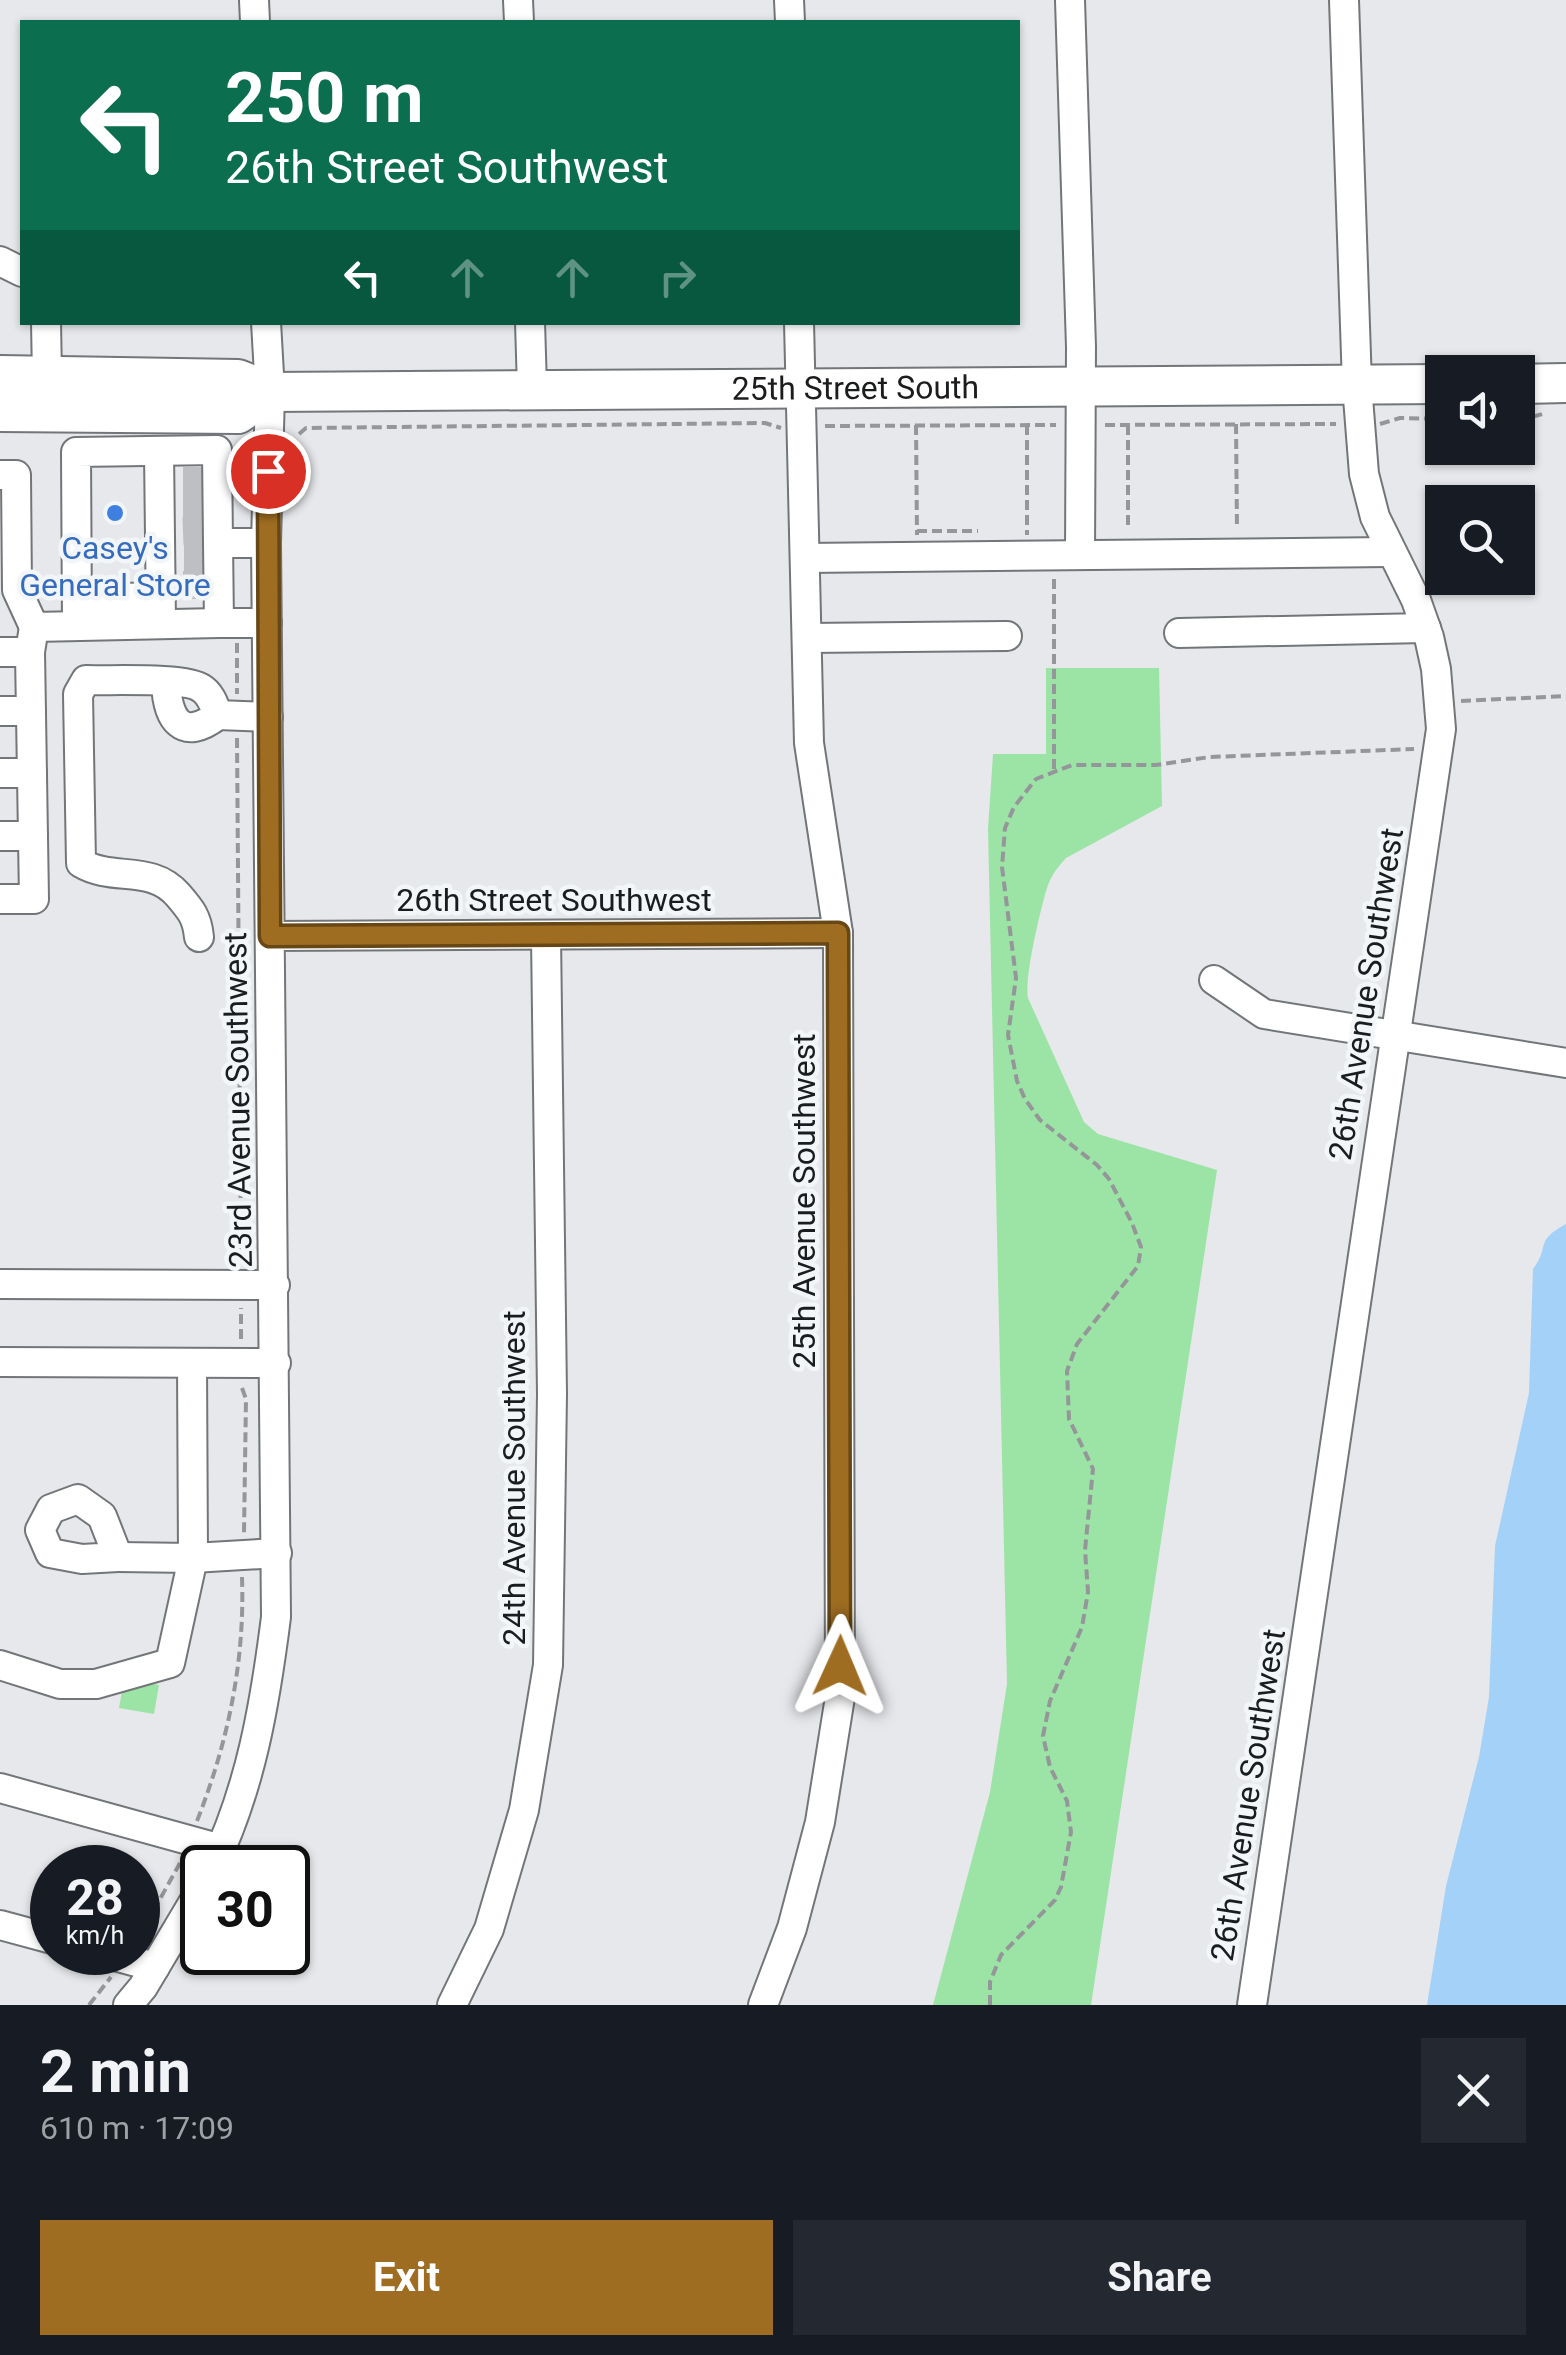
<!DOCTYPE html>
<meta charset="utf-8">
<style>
:root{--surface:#171b24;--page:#242831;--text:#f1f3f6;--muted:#9ea1a6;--accent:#9e6d21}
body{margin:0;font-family:Roboto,sans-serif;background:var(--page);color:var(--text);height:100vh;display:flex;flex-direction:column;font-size:38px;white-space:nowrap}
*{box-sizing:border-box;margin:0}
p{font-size:32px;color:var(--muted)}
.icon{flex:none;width:55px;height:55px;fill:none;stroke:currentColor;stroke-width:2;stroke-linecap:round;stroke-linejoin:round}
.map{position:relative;height:2005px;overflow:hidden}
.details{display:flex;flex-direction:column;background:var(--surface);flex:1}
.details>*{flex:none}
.banner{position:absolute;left:20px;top:20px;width:1000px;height:305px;border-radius:0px;box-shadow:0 2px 8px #0004;background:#0b6e4f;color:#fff;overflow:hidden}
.tools{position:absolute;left:1425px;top:355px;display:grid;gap:20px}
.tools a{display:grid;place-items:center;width:110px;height:110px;border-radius:0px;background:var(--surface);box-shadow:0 2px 8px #0004;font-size:50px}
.speed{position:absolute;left:30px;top:1845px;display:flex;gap:20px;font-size:50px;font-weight:700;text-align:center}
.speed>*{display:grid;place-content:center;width:130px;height:130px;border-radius:50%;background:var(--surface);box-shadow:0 2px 8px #0004;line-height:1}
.speed small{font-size:25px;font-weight:400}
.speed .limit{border:5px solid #111;border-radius:15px;background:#fff;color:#111}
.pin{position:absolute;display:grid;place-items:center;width:85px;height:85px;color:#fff;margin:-42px;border:5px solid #fff;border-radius:50%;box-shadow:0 2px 10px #0007}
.me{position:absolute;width:110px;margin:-55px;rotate:1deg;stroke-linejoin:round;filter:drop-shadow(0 0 8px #0008)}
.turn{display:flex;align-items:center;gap:35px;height:210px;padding:0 40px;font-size:45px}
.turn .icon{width:130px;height:130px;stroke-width:2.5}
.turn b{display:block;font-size:70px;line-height:85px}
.lanes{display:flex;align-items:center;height:95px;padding:0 40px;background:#0003;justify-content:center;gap:50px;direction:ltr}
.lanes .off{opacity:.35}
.round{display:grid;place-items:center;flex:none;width:105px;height:105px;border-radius:0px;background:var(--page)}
.overview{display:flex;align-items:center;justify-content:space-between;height:170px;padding:0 40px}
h1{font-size:60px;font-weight:700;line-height:75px}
.action{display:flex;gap:20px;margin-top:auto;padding:20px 40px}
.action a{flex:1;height:115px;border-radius:0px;background:var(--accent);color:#fff;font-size:40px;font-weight:700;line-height:115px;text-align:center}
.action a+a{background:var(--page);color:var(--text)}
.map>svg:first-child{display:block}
</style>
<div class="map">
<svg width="1566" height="2005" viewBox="0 0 1566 2005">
<rect width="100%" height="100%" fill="#e6e8eb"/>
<g fill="#9ce4a5">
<path d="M1046,668H1159L1162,806L1066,858C1058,867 1052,874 1048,885C1041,906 1024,978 1028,998L1084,1122L1098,1134L1217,1170L1091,2005H933L990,1792L1007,1684L988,829L993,754H1046Z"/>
<path d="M148,1683L159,1685L154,1714L119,1708L122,1691Z"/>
</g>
<path fill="#a3d1f8" d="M1566,1224V2005H1427L1446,1886L1479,1757L1489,1697L1495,1546L1529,1393L1533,1269C1551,1246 1533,1242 1566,1224Z"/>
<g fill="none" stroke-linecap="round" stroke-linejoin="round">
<g stroke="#bdbfc2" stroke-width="28" stroke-dasharray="28 14" stroke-linecap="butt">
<path d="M183,481H209"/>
<path d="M183,507H210"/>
<path d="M183,531L210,530"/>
<path d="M184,557H209"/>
<path d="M183,585H210"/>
</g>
<defs>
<g id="minor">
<path d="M254,0L255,22"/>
<path d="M518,0L519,22"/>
<path d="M789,0L790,22"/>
<path d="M1070,0L1081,347L1080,555"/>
<path d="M0,261L22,272"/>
<path d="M46,322L47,376"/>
<path d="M530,322L532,388"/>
<path d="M159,451L161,623"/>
<path d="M0,475H16L17,590L34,627L219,623"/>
<path d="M266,543H218L219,623H267"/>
<path d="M805,558L1390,552"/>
<path d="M77,599L161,597"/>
<path d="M77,625L76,452L217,450L218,543"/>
<path d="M1179,633L1426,628"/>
<path d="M807,638L1007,636"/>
<path d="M0,652H30"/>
<path d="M166,682C167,719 182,743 218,715"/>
<path d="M0,711H31"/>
<path d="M0,773H32"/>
<path d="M0,836H33"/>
<path d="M0,899H34L30,652L34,627"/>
<path d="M270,936L838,933"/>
<path d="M199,937C197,917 191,910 178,895C151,864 113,882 81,863L78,694L86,680C109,681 186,677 201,688C211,694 214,705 218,715L268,717"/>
<path d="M1214,980L1264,1014L1566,1063"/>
<path d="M0,1284L275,1285"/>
<path d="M0,1362L276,1363"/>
<path d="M78,1499L102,1516L118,1557L82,1559L50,1553L40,1530L51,1509Z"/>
<path d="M118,1557L193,1558L277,1553"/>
<path d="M0,1665L60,1684H96L170,1663L193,1558L192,1364"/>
<path d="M0,1788L221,1849"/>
<path d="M212,1868C251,1788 265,1704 276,1617L266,543L270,392L266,322"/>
<path d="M0,1925L52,1939"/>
<path d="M100,1952L155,1967"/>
<path d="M128,2005L143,1987L202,1888"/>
<path d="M452,2005L489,1929L524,1810L548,1665L552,1394L546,936"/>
<path d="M763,2005L792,1928L820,1822L840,1697L838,933L809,743L799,322"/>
<path d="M1252,2005L1441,729L1436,669L1429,637L1416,600L1375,517L1364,474L1357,385L1344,0"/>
</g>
<g id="major">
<path id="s1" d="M0,375L238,379L270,392L1442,384"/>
<path d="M1518,384L1566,383"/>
<path d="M0,412L238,414L270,392"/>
</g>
</defs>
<use href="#minor" stroke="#737678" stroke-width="32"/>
<use href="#major" stroke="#737678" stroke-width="42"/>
<g stroke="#959699" stroke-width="4" stroke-dasharray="10 5" stroke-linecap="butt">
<path d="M1518,421L1546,413"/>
<path d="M1236,424L1237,529"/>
<path d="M1380,424L1400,418L1442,419"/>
<path d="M916,425L917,535"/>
<path d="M1027,425V535"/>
<path d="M1105,425L1336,424"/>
<path d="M1128,425V530"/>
<path d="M825,426L1056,425"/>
<path d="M299,434L306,428L765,423L781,428"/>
<path d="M917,531H978"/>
<path d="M1054,579V770"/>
<path d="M237,643V694"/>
<path d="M1461,701L1566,696"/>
<path d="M237,738L241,1264"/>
<path d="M241,1339V1308"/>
<path d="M242,1388L246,1399L244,1533"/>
<path d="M197,1821C228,1742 245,1662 242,1577"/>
<path d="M139,1937L180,1863"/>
<path d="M89,2005L111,1977"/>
<path d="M990,2005V1982L1001,1955L1055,1900L1061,1887L1071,1832L1067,1801L1050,1767L1043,1736L1050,1701L1082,1627L1088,1592L1085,1550L1093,1469L1069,1419L1067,1371L1077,1344L1138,1266L1141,1247L1132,1223L1109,1179L1097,1165L1040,1120L1025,1099L1017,1081L1008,1035L1016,978L1002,867L1005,828L1014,807L1036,779L1072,765H1156L1210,757L1414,749"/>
</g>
<use href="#minor" stroke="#fff" stroke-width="28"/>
<use href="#major" stroke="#fff" stroke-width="38"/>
</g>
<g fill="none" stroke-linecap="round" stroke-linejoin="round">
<defs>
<path id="route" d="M268,471L270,936L838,933L840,1666"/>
</defs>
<use href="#route" stroke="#674715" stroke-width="25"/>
<use href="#route" stroke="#9e6d21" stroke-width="18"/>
</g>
<circle fill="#3f7fe0" stroke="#f3f6f8" stroke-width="4" cx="115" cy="513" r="10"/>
<g text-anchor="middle" stroke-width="9" stroke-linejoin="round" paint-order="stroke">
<g font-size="32" fill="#1b1c1d" stroke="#f3f6f8">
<text dy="11" stroke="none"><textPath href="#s1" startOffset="858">25th Street South</textPath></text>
<text x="554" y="911">26th Street Southwest</text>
<text transform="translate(1366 994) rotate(-81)" y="11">26th Avenue Southwest</text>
<text transform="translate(238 1100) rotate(-91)" y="11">23rd Avenue Southwest</text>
<text transform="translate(804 1201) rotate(-90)" y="11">25th Avenue Southwest</text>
<text transform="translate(514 1478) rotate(-90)" y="11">24th Avenue Southwest</text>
<text transform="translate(1248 1795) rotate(-81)" y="11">26th Avenue Southwest</text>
</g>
<g font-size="32" fill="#366cbe" stroke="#f3f6f8">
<text x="115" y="559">Casey's<tspan x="115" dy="37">General Store</tspan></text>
</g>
</g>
</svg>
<div class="tools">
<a><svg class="icon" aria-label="sound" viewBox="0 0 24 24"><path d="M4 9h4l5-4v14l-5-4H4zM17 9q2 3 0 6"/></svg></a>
<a><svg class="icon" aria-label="search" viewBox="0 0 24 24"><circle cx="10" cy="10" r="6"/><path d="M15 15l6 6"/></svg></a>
</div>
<div class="speed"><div>28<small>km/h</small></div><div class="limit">30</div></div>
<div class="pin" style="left:268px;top:471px;background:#d93025"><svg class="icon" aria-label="arrive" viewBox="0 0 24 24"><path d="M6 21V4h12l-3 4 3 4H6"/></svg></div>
<svg class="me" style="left:840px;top:1666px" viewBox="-20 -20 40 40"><path d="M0-17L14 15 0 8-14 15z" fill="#9e6d21" stroke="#fff" stroke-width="4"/></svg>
<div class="banner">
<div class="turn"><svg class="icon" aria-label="left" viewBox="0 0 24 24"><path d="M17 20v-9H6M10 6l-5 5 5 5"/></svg><div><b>250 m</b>26th Street Southwest</div></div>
<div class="lanes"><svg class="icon" aria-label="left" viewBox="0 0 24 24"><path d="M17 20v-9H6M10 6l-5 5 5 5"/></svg><svg class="icon off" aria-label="ahead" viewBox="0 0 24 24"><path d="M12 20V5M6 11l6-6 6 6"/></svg><svg class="icon off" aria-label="ahead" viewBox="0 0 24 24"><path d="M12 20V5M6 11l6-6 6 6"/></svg><svg class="icon off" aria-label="right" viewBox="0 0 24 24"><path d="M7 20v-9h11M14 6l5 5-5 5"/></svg></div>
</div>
</div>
<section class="details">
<div class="overview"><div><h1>2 min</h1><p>610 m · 17:09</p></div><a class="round"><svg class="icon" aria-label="close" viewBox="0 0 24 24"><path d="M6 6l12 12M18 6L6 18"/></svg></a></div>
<div class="action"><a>Exit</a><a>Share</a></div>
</section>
